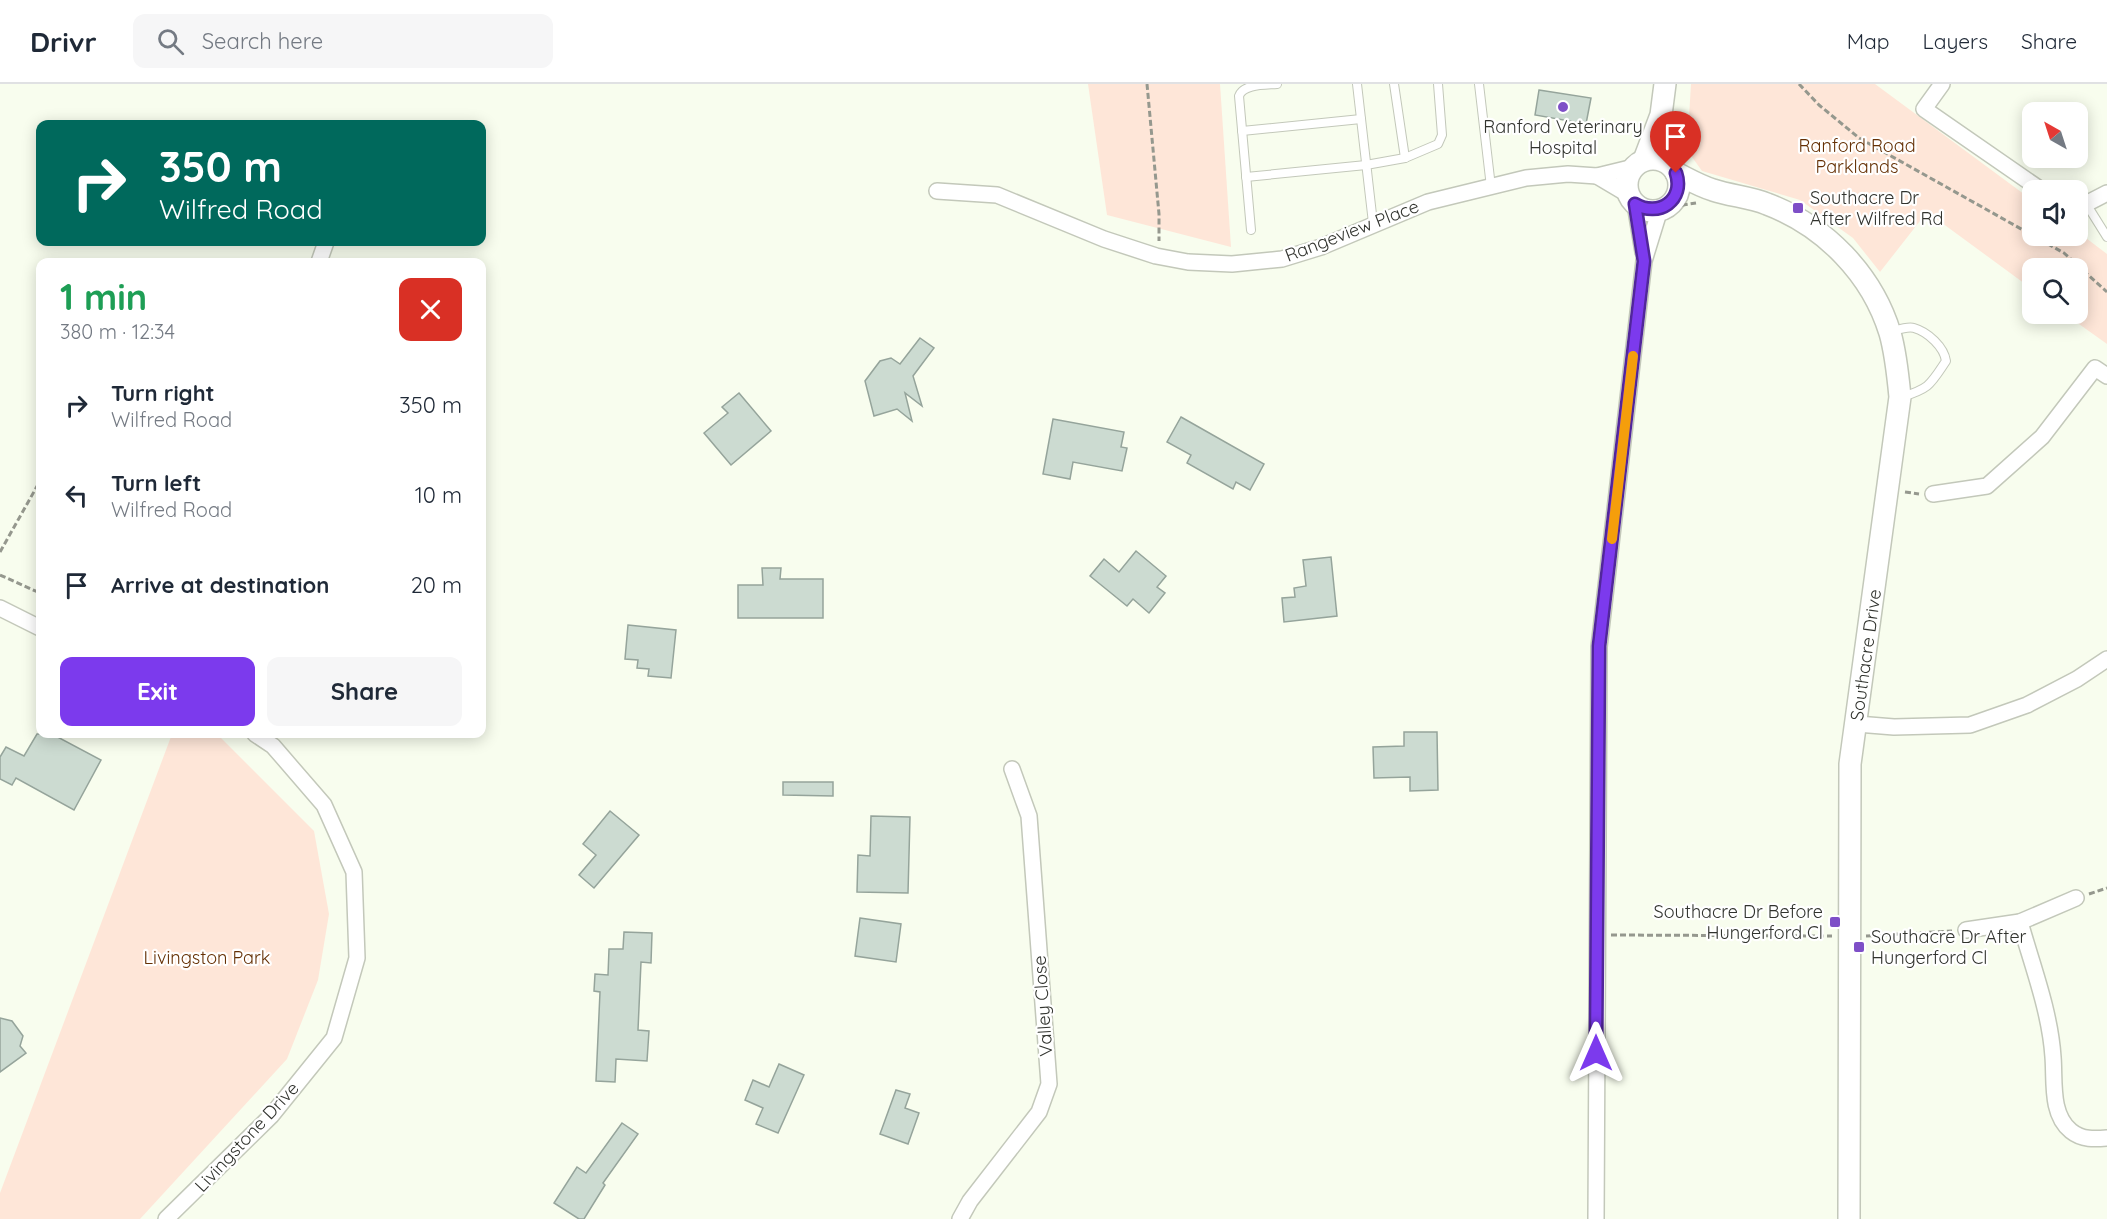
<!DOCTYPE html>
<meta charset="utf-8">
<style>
:root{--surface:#fff;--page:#f6f6f7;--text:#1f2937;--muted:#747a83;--line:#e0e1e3;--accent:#7c3aed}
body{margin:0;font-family:Quicksand,sans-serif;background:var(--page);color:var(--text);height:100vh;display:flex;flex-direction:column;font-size:22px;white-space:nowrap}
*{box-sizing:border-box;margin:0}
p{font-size:20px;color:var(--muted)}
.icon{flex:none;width:33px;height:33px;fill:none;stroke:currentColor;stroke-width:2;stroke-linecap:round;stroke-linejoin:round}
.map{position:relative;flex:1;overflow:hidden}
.sheet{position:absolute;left:36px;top:174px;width:450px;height:480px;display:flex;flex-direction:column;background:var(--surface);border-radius:12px;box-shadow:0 3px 15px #0003}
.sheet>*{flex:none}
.guide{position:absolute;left:36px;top:36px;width:450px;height:126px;border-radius:12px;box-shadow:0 3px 15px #0003;background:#00695c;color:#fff;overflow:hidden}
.needle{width:39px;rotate:321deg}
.buttons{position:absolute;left:2022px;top:18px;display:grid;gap:12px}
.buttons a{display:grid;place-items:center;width:66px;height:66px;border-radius:12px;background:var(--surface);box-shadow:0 3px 15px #0003;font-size:30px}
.pin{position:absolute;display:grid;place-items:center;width:51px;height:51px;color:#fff;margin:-62px -26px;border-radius:50% 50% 50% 0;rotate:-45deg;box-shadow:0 0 6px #0007}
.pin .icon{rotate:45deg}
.me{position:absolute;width:66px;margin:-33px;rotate:0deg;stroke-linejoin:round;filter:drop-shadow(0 0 4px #0008)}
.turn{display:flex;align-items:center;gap:21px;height:126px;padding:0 24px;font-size:27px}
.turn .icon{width:78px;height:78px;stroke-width:2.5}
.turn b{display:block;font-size:42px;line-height:51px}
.round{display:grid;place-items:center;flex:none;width:63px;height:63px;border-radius:12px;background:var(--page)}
.overview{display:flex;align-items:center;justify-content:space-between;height:102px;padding:0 24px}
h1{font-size:36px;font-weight:700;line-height:45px;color:#1e9e55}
.cta{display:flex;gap:12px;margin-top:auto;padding:12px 24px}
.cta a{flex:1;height:69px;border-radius:12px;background:var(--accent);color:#fff;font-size:24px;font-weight:700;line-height:69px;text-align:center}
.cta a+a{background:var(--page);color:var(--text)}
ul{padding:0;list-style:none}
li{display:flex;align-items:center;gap:18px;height:90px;padding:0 24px}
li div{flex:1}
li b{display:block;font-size:22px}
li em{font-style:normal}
header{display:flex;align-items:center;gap:36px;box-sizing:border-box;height:84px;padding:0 30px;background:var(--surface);border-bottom:2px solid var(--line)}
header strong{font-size:28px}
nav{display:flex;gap:33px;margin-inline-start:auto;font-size:21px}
.search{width:420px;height:54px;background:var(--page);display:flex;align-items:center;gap:15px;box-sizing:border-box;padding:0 21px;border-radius:12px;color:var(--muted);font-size:22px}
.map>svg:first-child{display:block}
</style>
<header>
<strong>Drivr</strong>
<div class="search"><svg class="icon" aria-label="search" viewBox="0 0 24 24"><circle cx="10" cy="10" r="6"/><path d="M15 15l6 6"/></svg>Search here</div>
<nav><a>Map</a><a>Layers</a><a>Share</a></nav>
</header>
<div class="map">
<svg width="2107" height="1135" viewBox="0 0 2107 1135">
<rect width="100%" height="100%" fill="#f8fdee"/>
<g fill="#fee6d8">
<path d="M1088,0H1220L1231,163L1107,131Z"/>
<path d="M1691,0H1875L2032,116V152H2078V148L2107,170V260L2065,230H2078V184H2032V205L1927,128L1880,188L1853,154L1800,116L1702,87L1687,66Z"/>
<path d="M172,650H217L314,747L329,830L318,896L287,975L140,1135H0V1109Z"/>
</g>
<g fill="#ccdbd1" stroke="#95a49b" stroke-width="1.5">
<path d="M1539,6L1591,14L1586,40L1535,31Z"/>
<path d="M920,254L934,264L913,292L922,322L905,309L912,337L897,325L874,332L865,297L880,277L891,274L900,280Z"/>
<path d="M739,309L771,347L731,381L704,349L728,329L722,323Z"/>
<path d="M1181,333L1264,380L1250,406L1236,398L1233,405L1187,379L1191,371L1167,358Z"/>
<path d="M1053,335L1124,348L1121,363L1127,364L1122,387L1073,378L1070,395L1043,390Z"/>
<path d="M1136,467L1166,492L1157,503L1165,509L1149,529L1133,515L1127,522L1090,492L1104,475L1119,488Z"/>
<path d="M1331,473L1337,532L1284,538L1282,514L1295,513L1294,504L1306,502L1303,476Z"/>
<path d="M762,484H781L780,495H823V534H738V501H763Z"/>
<path d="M628,541L676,546L671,594L648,592L649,585L637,584L638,576L625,575Z"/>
<path d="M1404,648H1437L1438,706L1410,707V693L1374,694L1373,663L1404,662Z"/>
<path d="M37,650H52L101,676L74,726L16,694L12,701L0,695V673L6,663L24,672Z"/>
<path d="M783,698H833V712L783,711Z"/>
<path d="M610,727L639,751L594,804L579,791L596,771L583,760Z"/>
<path d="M871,732L910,733L908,809L857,808L858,771L870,772Z"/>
<path d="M860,834L901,840L896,878L855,872Z"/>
<path d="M624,848L652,849L651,879L641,878L638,946L649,947L647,977L616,975L615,998L596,997L600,908L594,907L595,890L608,891L609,865H623Z"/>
<path d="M0,934L12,937L23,952L20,962L26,969L0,988Z"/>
<path d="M779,980L804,991L778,1049L756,1040L763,1024L745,1016L753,996L769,1003Z"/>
<path d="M896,1006L910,1010L905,1024L919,1029L908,1060L880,1050Z"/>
<path d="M622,1039L638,1050L603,1099L605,1101L584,1135H579L554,1119L577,1083L586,1089Z"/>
</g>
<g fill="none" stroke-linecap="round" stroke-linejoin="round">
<defs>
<g id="lane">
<path d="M1357,0L1373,139"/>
<path d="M1394,0L1405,74"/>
<path d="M1479,0L1491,103"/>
<path d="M1242,47L1361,35"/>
<path d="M1246,93L1366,81L1405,74L1438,60L1442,51L1438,0"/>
<path d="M2087,121L2107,153"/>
<path d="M1251,146L1239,12C1243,0 1265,1 1277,0"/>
<path d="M1891,248C1898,246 1907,242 1914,244C1928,248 1944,263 1946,277C1930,301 1930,304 1902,313"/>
</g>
<g id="street">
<path d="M1942,0L1924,25L2041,106"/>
<path d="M1597,92L1629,111"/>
<path d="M937,107L997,111L1104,155L1156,172L1188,178L1232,180L1282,175L1321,163L1428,118L1526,94L1568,90L1597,92L1634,83"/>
<path d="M1635,120L1643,168"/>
<path d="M2078,124L2107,109"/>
<path d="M319,178L326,158"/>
<path d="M1933,410L1987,402L2042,353L2095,284L2107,292"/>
<path d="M0,524L40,544"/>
<path d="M1857,640L1894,643L1970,641L2027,621L2077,595L2107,575"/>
<path d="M2020,838C2032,881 2050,927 2053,973C2055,997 2050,1030 2071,1047C2082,1056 2095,1055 2107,1054"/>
<path d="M1966,846L2020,838L2076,814"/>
<path d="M166,1135L271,1032L334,954L357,874L354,788L324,721L273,662L255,650"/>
<path d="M960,1135L970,1117L1039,1028L1049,1000L1029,732L1012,685"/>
<path d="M1596,1135L1599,563L1644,177L1660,125"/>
</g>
<g id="secondary">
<circle cx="1653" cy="101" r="26"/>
<path d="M1644,76L1661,31L1665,0"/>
<path d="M1676,89C1688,95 1700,102 1713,106C1731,112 1750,113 1767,120C1825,142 1872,190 1890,249C1896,270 1898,292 1900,313L1850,680L1849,1135"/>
</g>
</defs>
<use href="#lane" stroke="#c3c8ba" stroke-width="10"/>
<use href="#street" stroke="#c3c8ba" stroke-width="18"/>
<use href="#secondary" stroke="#c3c8ba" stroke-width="24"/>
<g stroke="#95988e" stroke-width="3" stroke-dasharray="6 3" stroke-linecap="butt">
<path d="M1147,0L1159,130V157"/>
<path d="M1799,0L1819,21L1859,54L2064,169L2107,208"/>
<path d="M1669,58L1678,59L1682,72"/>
<path d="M1674,126L1683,121L1696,119"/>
<path d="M1905,408L1919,410"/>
<path d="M0,468L40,397"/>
<path d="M0,491L40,509"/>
<path d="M2089,810L2107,804"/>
<path d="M1611,851L1832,852"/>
<path d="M1866,852L1952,847"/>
</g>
<use href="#lane" stroke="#fff" stroke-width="8"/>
<use href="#street" stroke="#fff" stroke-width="15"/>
<use href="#secondary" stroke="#fff" stroke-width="21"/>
</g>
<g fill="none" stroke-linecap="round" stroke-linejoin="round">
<defs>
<path id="route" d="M1596,969L1599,562L1644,177L1635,120C1659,134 1685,116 1676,89"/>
</defs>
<use href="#route" stroke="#51269a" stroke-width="15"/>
<use href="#route" stroke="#7c3aed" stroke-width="10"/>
<path stroke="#f59e0b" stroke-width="10" d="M1612,455L1633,272"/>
</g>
<g fill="#7e4fc7" stroke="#fff" stroke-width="2">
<circle cx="1563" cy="23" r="6"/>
<rect x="1792" y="118" width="12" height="12" rx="3"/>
<rect x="1829" y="832" width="12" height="12" rx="3"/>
<rect x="1853" y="857" width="12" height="12" rx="3"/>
</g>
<g text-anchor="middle" stroke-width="4.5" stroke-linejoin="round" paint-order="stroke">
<g font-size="18" fill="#31332e" stroke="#fff" text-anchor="start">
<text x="1563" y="49" text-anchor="middle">Ranford Veterinary<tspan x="1563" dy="21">Hospital</tspan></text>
<text x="1810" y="120">Southacre Dr<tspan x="1810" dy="21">After Wilfred Rd</tspan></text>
<text x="1823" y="834" text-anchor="end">Southacre Dr Before<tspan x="1823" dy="21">Hungerford Cl</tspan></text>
<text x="1871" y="859">Southacre Dr After<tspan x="1871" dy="21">Hungerford Cl</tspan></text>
</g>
<g font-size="18" fill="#653004" stroke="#fff">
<text x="1857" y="68">Ranford Road<tspan x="1857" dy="21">Parklands</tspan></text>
<text x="207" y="880">Livingston Park</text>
</g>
<g font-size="18" fill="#31332e" stroke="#fff">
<text transform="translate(1352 147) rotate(-21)" y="6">Rangeview Place</text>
<text transform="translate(1866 571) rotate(-82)" y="6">Southacre Drive</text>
<text transform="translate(1043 922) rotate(-94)" y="6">Valley Close</text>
<text transform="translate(247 1053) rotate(-47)" y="6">Livingstone Drive</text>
</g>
</g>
</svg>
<div class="buttons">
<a><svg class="needle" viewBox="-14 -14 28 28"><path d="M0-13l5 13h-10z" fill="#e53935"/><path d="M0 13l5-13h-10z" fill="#747a83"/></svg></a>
<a><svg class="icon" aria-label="sound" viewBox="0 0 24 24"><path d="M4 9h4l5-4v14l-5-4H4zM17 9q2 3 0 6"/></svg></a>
<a><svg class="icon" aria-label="search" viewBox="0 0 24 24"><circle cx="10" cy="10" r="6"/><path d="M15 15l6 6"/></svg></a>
</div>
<div class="pin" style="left:1676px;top:89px;background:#d93025"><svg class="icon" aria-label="arrive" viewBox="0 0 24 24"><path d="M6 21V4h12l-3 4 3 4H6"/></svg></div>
<svg class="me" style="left:1596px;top:969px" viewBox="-20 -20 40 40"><path d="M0-17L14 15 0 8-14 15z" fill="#7c3aed" stroke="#fff" stroke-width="4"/></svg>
<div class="guide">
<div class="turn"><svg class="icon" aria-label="right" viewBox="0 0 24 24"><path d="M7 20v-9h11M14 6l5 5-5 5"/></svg><div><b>350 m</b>Wilfred Road</div></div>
</div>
<section class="sheet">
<div class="overview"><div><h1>1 min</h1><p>380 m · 12:34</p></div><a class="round" style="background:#d93025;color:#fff"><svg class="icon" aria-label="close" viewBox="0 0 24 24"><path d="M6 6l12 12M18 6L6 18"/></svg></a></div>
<ul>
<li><svg class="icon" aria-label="right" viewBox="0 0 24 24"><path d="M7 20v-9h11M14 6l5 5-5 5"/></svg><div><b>Turn right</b><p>Wilfred Road</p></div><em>350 m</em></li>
<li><svg class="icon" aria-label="left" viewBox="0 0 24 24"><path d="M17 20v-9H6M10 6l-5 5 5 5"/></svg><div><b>Turn left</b><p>Wilfred Road</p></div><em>10 m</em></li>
<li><svg class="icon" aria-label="arrive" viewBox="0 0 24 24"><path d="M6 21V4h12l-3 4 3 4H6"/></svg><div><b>Arrive at destination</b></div><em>20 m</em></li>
</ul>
<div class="cta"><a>Exit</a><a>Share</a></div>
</section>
</div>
